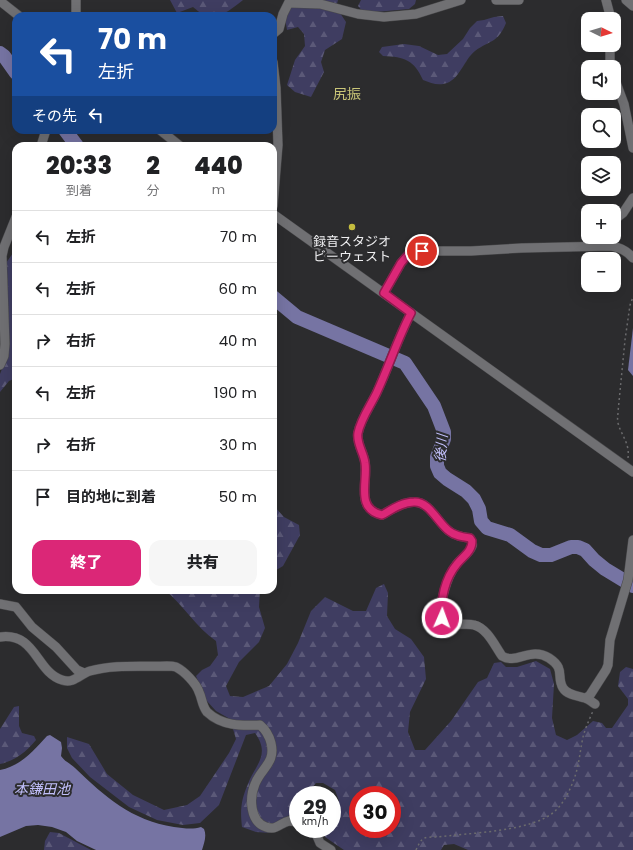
<!DOCTYPE html>
<html lang="ja">
<meta charset="utf-8">
<style>
:root{--surface:#fff;--page:#f6f6f6;--text:#202124;--muted:#757577;--line:#e0e0e0;--accent:#db2777}
body{margin:0;font-family:Poppins,"Noto Sans JP",sans-serif;background:var(--page);color:var(--text);height:100vh;display:flex;flex-direction:column;font-size:15px;white-space:nowrap}
*{box-sizing:border-box;margin:0}
p{font-size:13px;color:var(--muted)}
.icon{flex:none;width:22px;height:22px;fill:none;stroke:currentColor;stroke-width:2;stroke-linecap:round;stroke-linejoin:round}
.map{position:relative;flex:1;overflow:hidden}
.side{position:absolute;left:12px;top:142px;width:265px;height:452px;display:flex;flex-direction:column;background:var(--surface);border-radius:12px;box-shadow:0 4px 16px #0002}
.side>*{flex:none}
.banner{position:absolute;left:12px;top:12px;width:265px;height:122px;border-radius:12px;box-shadow:0 4px 16px #0002;background:#1a4fa0;color:#fff;overflow:hidden}
.needle{width:26px;rotate:95deg}
.tools{position:absolute;left:581px;top:12px;display:grid;gap:8px}
.tools a{display:grid;place-items:center;width:40px;height:40px;border-radius:8px;background:var(--surface);box-shadow:0 4px 16px #0002;font-size:20px}
.speed{position:absolute;left:289px;top:786px;display:flex;gap:8px;font-size:20px;font-weight:700;text-align:center}
.speed>*{display:grid;place-content:center;width:52px;height:52px;border-radius:50%;background:var(--surface);box-shadow:0 4px 16px #0002;line-height:1}
.speed small{font-size:10px;font-weight:400}
.speed .limit{border:6px solid #d22;background:#fff;color:#111}
.pin{position:absolute;display:grid;place-items:center;width:34px;height:34px;color:#fff;margin:-17px;border:2px solid #fff;border-radius:50%;box-shadow:0 1px 4px #0007}
.me{position:absolute;width:44px;margin:-22px;rotate:2deg;stroke-linejoin:round;filter:drop-shadow(0 0 3px #0008)}
.turn{display:flex;align-items:center;gap:14px;height:84px;padding:0 20px;font-size:18px}
.turn .icon{width:52px;height:52px;stroke-width:2.5}
.turn b{display:block;font-size:28px;line-height:34px}
.then{display:flex;align-items:center;height:38px;padding:0 20px;background:#0003;gap:8px;font-size:15px}
.eta{display:flex;justify-content:space-evenly;align-items:center;height:68px;text-align:center}
.eta b{font-size:24px;font-weight:800;line-height:28px}
.action{display:flex;gap:8px;margin-top:auto;padding:8px 20px}
.action a{flex:1;height:46px;border-radius:12px;background:var(--accent);color:#fff;font-size:16px;font-weight:800;line-height:46px;text-align:center}
.action a+a{background:var(--page);color:var(--text)}
ul{padding:0;list-style:none}
li{display:flex;align-items:center;gap:12px;height:52px;padding:0 20px;border-top:1px solid var(--line)}
li div{flex:1}
li b{display:block;font-size:15px}
li em{font-style:normal}
.map>svg:first-child{display:block}
</style>
<div class="map">
<svg width="633" height="850" viewBox="0 0 633 850">
<defs>
<pattern id="forest-firs" width="22" height="20" patternUnits="userSpaceOnUse"><rect width="22" height="20" fill="#3f3d61"/><path d="M5 1l3.5 6h-7zM16 11l3.5 6h-7z" fill="#5b5978"/></pattern>
</defs>
<rect width="100%" height="100%" fill="#2c2c2e"/>
<g fill="url(#forest-firs)" fill-rule="evenodd">
<path d="M170,0H243C233,8 220,19 207,16C202,15 197,10 193,7L177,13Z"/>
<path d="M294,0H338L336,7L346,22L342,39L325,50L321,62L324,72L311,97L295,92L287,85L295,60L305,46L304,34L298,27L287,30L285,18Z"/>
<path d="M361,0H416L415,4L409,9L364,13L358,6Z"/>
<path d="M503,16L506,23C498,43 490,40 475,51C464,60 460,78 447,83C438,86 431,83 423,80C414,60 405,57 383,56L379,52L382,47L404,44L419,46L438,55L447,54L463,39L470,28L477,21L484,20L494,17Z"/>
<path d="M13,253H16V378L9,381L0,392V374L6,359V263Z"/>
<path d="M273,505L284,517L299,525L300,535L283,566L273,572Z"/>
<path d="M384,584L388,593L387,616L395,629L411,639L424,657L426,679L410,712L408,732L415,750H425L451,721L478,682L487,678L494,663L501,662L506,667H517L536,661L550,669L554,684L552,718L556,735L567,740L577,735L593,721L602,723L606,728H612L628,705V699L618,686L620,672L626,667L633,669V850H468L454,844L444,845L441,850H344L325,837V829H332V813L339,801L335,790L323,783H316L306,795H298V804L286,819L270,833L256,832L242,827C240,810 241,800 248,784C255,765 271,755 255,733L246,735L219,805L200,823L183,825L157,820L129,807L90,777L72,758L67,748V737L89,744L107,774L133,795L164,810L187,805L200,796L229,753L236,739L230,719L216,711L206,700L196,676L202,670L210,666L218,655L216,641C196,627 184,606 165,590H260L259,607L265,628L259,642L239,662L226,686L230,696L243,697L269,686L287,664L298,643L311,611L325,597L353,611H366L376,588ZM358,795H392V829H358Z"/>
<path d="M19,706V726L22,733L34,736L36,740C27,751 15,761 0,764V729L14,707Z"/>
<path d="M50,832L59,833L91,850H44L45,841Z"/>
</g>
<g fill="#7674a3">
<path d="M633,328V376L628,370Z"/>
<path d="M50,735L61,742L62,748L61,756C65,762 70,763 75,768C105,797 131,820 174,827C183,828 192,830 201,827L204,829C207,836 204,843 202,850H96L77,841L66,832L52,827L38,825L26,826L0,837V770C21,766 33,751 47,736Z"/>
</g>
<g fill="none" stroke-linecap="round" stroke-linejoin="round">
<g stroke="#7674a3" stroke-width="14">
<path d="M0,53L4,56L16,73"/>
<path d="M65,130L77,146"/>
<path d="M273,297L297,317L405,363L434,406L444,432V439L437,457V466L440,473L447,479L466,491L474,499L479,509L481,521L487,528L510,535L532,551L541,555H551L571,547H578L585,550L594,560L605,569L633,586"/>
</g>
<defs>
<g id="minor">
<path d="M496,0H519"/>
<path d="M606,0L611,19"/>
<path d="M626,0L633,6"/>
<path d="M0,1L19,16"/>
<path d="M289,3L320,4L358,14L384,17L416,14L461,0"/>
<path d="M76,16V0"/>
<path d="M273,34L279,29L283,14L290,0"/>
<path d="M273,62L276,88L278,145L273,206"/>
<path d="M610,67V45"/>
<path d="M614,77L624,104L633,148"/>
<path d="M160,130L180,146"/>
<path d="M41,146L46,130"/>
<path d="M273,214L633,472"/>
<path d="M614,220L623,213L633,198"/>
<path d="M384,293L401,263L409,254L422,251H471L522,248L610,246C620,247 627,251 633,258"/>
<path d="M411,313C398,338 389,366 377,392C371,405 361,418 358,433C356,443 364,453 365,463C368,481 355,509 382,515C391,510 402,502 414,502C429,501 438,523 449,531C455,536 462,537 470,538C472,541 473,543 472,546C469,554 460,559 456,565C448,575 437,606 443,618C448,629 464,622 474,625C487,628 495,646 502,656C516,665 531,646 549,658C566,669 556,677 563,688C567,695 578,696 585,698C588,699 592,702 595,704"/>
<path d="M0,365L4,356L5,344L2,256L4,247L16,217"/>
<path d="M0,604L16,607L32,627L56,647L77,670L84,673"/>
<path d="M0,637C36,632 36,672 62,680C74,684 80,674 90,671C114,664 142,667 167,666C170,666 173,666 176,667C184,671 196,683 199,692C202,698 202,706 207,712C222,726 241,726 260,725C266,730 269,735 271,743C276,763 261,768 255,784C249,798 250,822 266,827C276,831 280,823 289,821C291,821 295,822 298,822"/>
<path d="M586,698L590,695L606,670L608,665L610,640L628,580L633,540"/>
<path d="M314,829L320,843L331,850"/>
</g>
</defs>
<use href="#minor" stroke="#49494b" stroke-width="10"/>
<g stroke="#6b6b6d" stroke-width="1.5" stroke-dasharray="2 3" stroke-linecap="butt">
<path d="M628,458C630,443 621,435 618,423C617,419 618,416 618,412L625,340L630,305L633,297"/>
<path d="M273,474H274"/>
<path d="M416,850C422,837 423,837 437,837C467,833 533,832 555,811C564,803 570,790 574,779C579,766 580,751 583,737C585,729 589,720 593,711"/>
</g>
<use href="#minor" stroke="#707073" stroke-width="9"/>
</g>
<g fill="none" stroke-linecap="round" stroke-linejoin="round">
<defs>
<path id="route" d="M422,251L409,254L401,263L384,293L411,313C398,338 389,366 377,392C371,405 361,418 358,433C356,443 364,453 365,463C368,481 355,509 382,515C391,510 402,502 414,502C429,501 438,523 449,531C455,536 462,537 470,538L472,541C472,552 463,556 457,564C445,578 440,600 442,618"/>
</defs>
<use href="#route" stroke="#8e194d" stroke-width="10"/>
<use href="#route" stroke="#db2777" stroke-width="7"/>
</g>
<circle fill="#c4bc3e" stroke="#2c2c2e" stroke-width="1.5" cx="352" cy="227" r="4"/>
<g text-anchor="middle" stroke-width="4" stroke-linejoin="round" paint-order="stroke">
<g font-size="13" fill="#efeff1" stroke="#2c2c2e">
<text x="352" y="246">録音スタジオ<tspan x="352" dy="15">ビーウェスト</tspan></text>
</g>
<g font-size="14" fill="#cac678" stroke="#2c2c2e">
<text x="347" y="99">尻振</text>
</g>
<g font-size="14" font-style="italic" fill="#c1bffa" stroke="#2c2c2e">
<text transform="translate(441 448) rotate(-85)" y="5">後川</text>
<text x="42" y="794">本鎌田池</text>
</g>
</g>
</svg>
<div class="tools">
<a><svg class="needle" viewBox="-14 -14 28 28"><path d="M0-13l5 13h-10z" fill="#e53935"/><path d="M0 13l5-13h-10z" fill="#757577"/></svg></a>
<a><svg class="icon" aria-label="sound" viewBox="0 0 24 24"><path d="M4 9h4l5-4v14l-5-4H4zM17 9q2 3 0 6"/></svg></a>
<a><svg class="icon" aria-label="search" viewBox="0 0 24 24"><circle cx="10" cy="10" r="6"/><path d="M15 15l6 6"/></svg></a>
<a><svg class="icon" aria-label="layers" viewBox="0 0 24 24"><path d="M12 4l9 5-9 5-9-5zM3 14l9 5 9-5"/></svg></a>
<a>+</a>
<a>−</a>
</div>
<div class="speed"><div>29<small>km/h</small></div><div class="limit">30</div></div>
<div class="pin" style="left:422px;top:251px;background:#d93025"><svg class="icon" aria-label="arrive" viewBox="0 0 24 24"><path d="M6 21V4h12l-3 4 3 4H6"/></svg></div>
<svg class="me" style="left:442px;top:618px" viewBox="-20 -20 40 40"><circle r="17" fill="#db2777" stroke="#fff" stroke-width="3"/><path d="M0-11L8 9 0 5-8 9z" fill="#fff"/></svg>
<div class="banner">
<div class="turn"><svg class="icon" aria-label="left" viewBox="0 0 24 24"><path d="M17 20v-9H6M10 6l-5 5 5 5"/></svg><div><b>70 m</b>左折</div></div>
<div class="then">その先<svg class="icon" aria-label="left" viewBox="0 0 24 24"><path d="M17 20v-9H6M10 6l-5 5 5 5"/></svg></div>
</div>
<section class="side">
<div class="eta">
<div><b>20:33</b><p>到着</p></div>
<div><b>2</b><p>分</p></div>
<div><b>440</b><p>m</p></div>
</div>
<ul>
<li><svg class="icon" aria-label="left" viewBox="0 0 24 24"><path d="M17 20v-9H6M10 6l-5 5 5 5"/></svg><div><b>左折</b></div><em>70 m</em></li>
<li><svg class="icon" aria-label="left" viewBox="0 0 24 24"><path d="M17 20v-9H6M10 6l-5 5 5 5"/></svg><div><b>左折</b></div><em>60 m</em></li>
<li><svg class="icon" aria-label="right" viewBox="0 0 24 24"><path d="M7 20v-9h11M14 6l5 5-5 5"/></svg><div><b>右折</b></div><em>40 m</em></li>
<li><svg class="icon" aria-label="left" viewBox="0 0 24 24"><path d="M17 20v-9H6M10 6l-5 5 5 5"/></svg><div><b>左折</b></div><em>190 m</em></li>
<li><svg class="icon" aria-label="right" viewBox="0 0 24 24"><path d="M7 20v-9h11M14 6l5 5-5 5"/></svg><div><b>右折</b></div><em>30 m</em></li>
<li><svg class="icon" aria-label="arrive" viewBox="0 0 24 24"><path d="M6 21V4h12l-3 4 3 4H6"/></svg><div><b>目的地に到着</b></div><em>50 m</em></li>
</ul>
<div class="action"><a>終了</a><a>共有</a></div>
</section>
</div>
